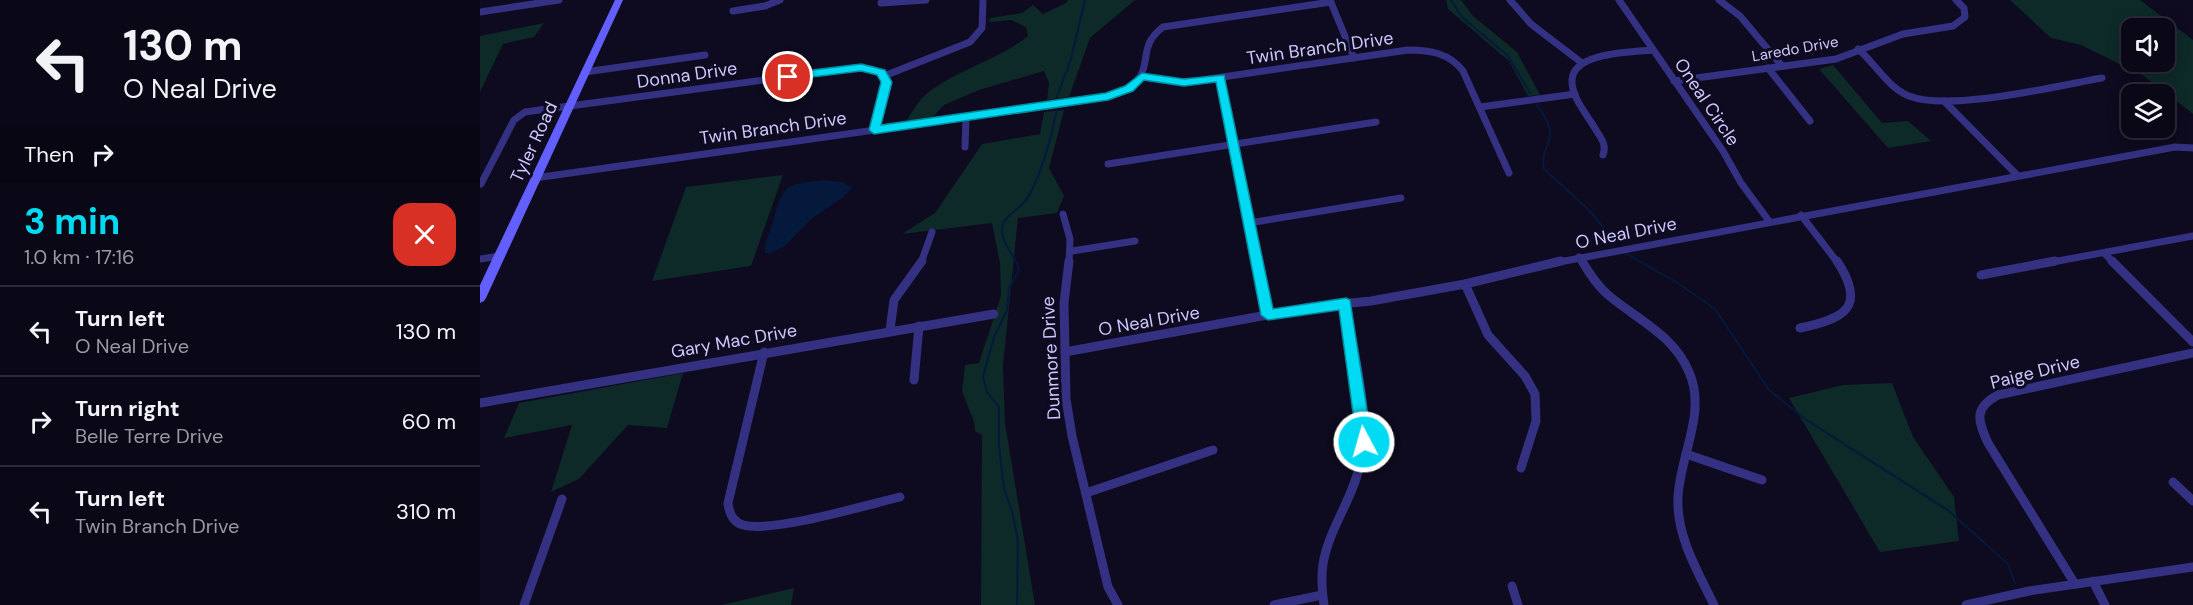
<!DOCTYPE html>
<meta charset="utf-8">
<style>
:root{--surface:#0a0817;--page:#181624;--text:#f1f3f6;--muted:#999aa1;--line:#2a2936;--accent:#00dbf3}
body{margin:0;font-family:"DM Sans",sans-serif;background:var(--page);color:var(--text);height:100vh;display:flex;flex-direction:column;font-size:22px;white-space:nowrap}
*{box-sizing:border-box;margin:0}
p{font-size:20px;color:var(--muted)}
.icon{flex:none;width:33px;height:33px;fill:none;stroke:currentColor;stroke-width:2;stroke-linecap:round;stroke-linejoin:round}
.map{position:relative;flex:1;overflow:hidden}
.details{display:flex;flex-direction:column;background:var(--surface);width:480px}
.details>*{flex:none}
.banner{background:#0a0817;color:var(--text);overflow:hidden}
.fabs{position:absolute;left:1641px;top:18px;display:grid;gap:12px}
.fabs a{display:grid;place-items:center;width:54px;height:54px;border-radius:12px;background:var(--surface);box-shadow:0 3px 15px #0003,0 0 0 2px var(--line);font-size:30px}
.pin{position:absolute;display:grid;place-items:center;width:51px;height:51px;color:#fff;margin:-26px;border:3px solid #fff;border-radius:50%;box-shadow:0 2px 6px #0007}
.me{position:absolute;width:66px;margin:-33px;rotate:354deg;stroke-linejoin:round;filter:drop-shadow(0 0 4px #0008)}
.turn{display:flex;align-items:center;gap:21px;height:126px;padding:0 24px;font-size:27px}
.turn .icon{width:78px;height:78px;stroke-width:2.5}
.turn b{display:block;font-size:42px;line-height:51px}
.then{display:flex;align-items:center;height:57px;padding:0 24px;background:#0003;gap:12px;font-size:22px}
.round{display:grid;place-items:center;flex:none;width:63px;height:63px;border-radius:18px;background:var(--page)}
.overview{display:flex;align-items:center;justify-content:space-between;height:102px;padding:0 24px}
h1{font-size:36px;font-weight:700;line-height:45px;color:var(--accent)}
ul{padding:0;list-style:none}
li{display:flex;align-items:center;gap:18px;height:90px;padding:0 24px;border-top:2px solid var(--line)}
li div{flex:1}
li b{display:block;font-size:22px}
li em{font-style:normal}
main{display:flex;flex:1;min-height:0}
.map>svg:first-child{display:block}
</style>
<main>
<section class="details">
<div class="banner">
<div class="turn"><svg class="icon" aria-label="left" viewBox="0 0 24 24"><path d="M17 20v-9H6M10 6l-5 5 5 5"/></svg><div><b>130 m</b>O Neal Drive</div></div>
<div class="then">Then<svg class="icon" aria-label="right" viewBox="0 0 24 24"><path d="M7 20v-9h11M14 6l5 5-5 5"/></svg></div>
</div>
<div class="overview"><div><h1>3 min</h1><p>1.0 km · 17:16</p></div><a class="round" style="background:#d93025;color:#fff"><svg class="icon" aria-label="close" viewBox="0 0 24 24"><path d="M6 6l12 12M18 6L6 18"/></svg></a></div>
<ul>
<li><svg class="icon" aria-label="left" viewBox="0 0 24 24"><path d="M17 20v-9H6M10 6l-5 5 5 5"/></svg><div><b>Turn left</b><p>O Neal Drive</p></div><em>130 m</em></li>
<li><svg class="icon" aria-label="right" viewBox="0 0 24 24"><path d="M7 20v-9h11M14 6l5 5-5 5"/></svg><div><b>Turn right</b><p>Belle Terre Drive</p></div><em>60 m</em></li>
<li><svg class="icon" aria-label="left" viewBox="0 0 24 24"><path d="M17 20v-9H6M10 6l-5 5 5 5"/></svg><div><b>Turn left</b><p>Twin Branch Drive</p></div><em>310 m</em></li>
</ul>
</section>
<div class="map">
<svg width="1713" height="605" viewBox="0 0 1713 605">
<rect width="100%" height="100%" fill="#0e0a1f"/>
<g fill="#0d2928" fill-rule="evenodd">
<path d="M588,0H655L610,38L589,97L567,100L569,83L564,71L499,90L464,105L452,118L426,121C431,114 436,105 442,98C469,72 517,61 548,36L546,27L531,20L509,22L510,18L542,13L553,5L563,14L586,3Z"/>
<path d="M966,0H981L993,16L1037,52L1060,95L1048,96L1029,61L968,9Z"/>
<path d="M1530,0H1660L1713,40V114L1664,76L1601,45L1571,38ZM1652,28H1684V62H1652Z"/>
<path d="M64,23L54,37L23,44L0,92V36Z"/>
<path d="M1353,65L1402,123L1428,121L1451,141L1408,148L1339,69Z"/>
<path d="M584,110L569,168L584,196L577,213L538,218L523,366L525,423L555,605H501L502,435L495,431L494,422L482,391L485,365L499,363L521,296L520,263L512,223L422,234L455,213L502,144L560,134L564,112Z"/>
<path d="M303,175L271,266L172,281L206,187Z"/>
<path d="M203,373L187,428L148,425L99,479L71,492L92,425L24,438L39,403Z"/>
<path d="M1412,383L1433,437L1474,497L1479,541L1400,552L1309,398L1363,385Z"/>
<path d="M314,588L311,605H241Z"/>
</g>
<path fill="#05193d" d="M345,180L363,182L372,188L362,198L331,219L305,246L291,253H285C284,243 289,235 292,225C303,186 302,184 345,180Z"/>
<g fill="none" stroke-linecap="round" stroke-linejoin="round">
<g stroke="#05193d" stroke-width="2">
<path d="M971,0L982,17L1028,56L1050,93"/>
<path d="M576,99L591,59L605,0"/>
<path d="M1057,105C1062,113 1069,121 1070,131C1071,145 1060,154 1064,169L1109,210L1134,241"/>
<path d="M1145,253L1196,282L1235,309L1289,390L1325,419L1469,511L1528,564L1535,583"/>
<path d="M537,605L538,541L532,511L524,489L519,446V407L507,392L503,377L514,337L527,310L529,288L539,270C536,256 523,246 522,232C521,214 541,211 548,197C563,171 571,138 577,109"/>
</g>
<g stroke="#343182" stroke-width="7">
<path d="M850,0L874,58"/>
<path d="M1030,0L1051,24L1102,63"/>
<path d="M1139,0L1243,151L1261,183L1289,221"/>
<path d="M1239,0L1260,16L1302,66"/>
<path d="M401,3L446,0"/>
<path d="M253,11L285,6L300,0"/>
<path d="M0,12L79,0"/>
<path d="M1378,49C1395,63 1408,88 1429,96C1470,112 1576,86 1622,78"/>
<path d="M1288,68L1330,121"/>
<path d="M105,72L225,55"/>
<path d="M404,76L490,42L502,28L503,0"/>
<path d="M661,77L695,82L715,81L928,50C950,50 969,53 983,71L1029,173"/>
<path d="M740,78L777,263"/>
<path d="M1194,81L1356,59L1423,34L1473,26L1485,17L1484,8L1476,0"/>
<path d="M1464,101L1537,175"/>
<path d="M1000,107L1095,94"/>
<path d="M394,130L406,88L404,76"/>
<path d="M485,147L486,118"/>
<path d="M1123,155C1127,145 1121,138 1116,130C1108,116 1091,97 1092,80C1093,52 1153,52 1173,50"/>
<path d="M628,164L896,122"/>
<path d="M55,178L628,97C638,93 650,89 657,81C672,62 658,46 683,27L851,2"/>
<path d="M1,184L34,120L45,112L374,68L392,69L404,76"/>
<path d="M583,214L590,239L589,263"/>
<path d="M1321,215L1358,263"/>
<path d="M769,223L921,198"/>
<path d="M592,251L655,241"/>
<path d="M1624,253L1634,263"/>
<path d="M1099,257L1103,263"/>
<path d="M0,259L20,256"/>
<path d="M441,263L452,232"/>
<path d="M1074,263L1695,147L1713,148"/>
<path d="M1567,263L1713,236"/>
</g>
<g stroke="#343182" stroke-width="9">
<path d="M589,261L584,303L586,399L592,436L628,587L638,605"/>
<path d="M776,261L787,315"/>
<path d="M1102,261C1109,273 1117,285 1127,294C1156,319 1193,334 1209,372C1227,413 1200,455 1198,497C1196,536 1218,572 1234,605"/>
<path d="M1632,261L1713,342"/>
<path d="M1501,275L1575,261"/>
<path d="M985,284L1008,335L1045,376L1055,394L1056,421L1041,468"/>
<path d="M1320,328C1363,319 1388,308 1357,261"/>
<path d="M410,330L414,300L442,261"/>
<path d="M284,352L248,503C249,512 252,522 263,525C292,533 387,505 420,497"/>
<path d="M585,352L831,307L891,301L985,284L1081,261"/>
<path d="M434,380L439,326"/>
<path d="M0,403L514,314"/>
<path d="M1206,454L1282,480"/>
<path d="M1693,482L1713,501"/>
<path d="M606,493L733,450"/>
<path d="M1613,581L1625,605"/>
<path d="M1595,584L1508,443C1498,421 1493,408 1518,395L1713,353"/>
<path d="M1032,586L1038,605"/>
<path d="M44,605L82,499"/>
<path d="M794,605L842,595"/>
<path d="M844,605C842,591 841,577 843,564C849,528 873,499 880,464C891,413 874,355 865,304"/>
<path d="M1486,605L1549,591L1713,567"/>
</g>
<path fill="#635fff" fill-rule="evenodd" d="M135,0H143L6,298L4,301L0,303V285Z"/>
</g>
<path fill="#00dbf3" stroke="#008e9e" stroke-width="1.5" d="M381,64L405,70L412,82L401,125L626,93L645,86L662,73L704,79L744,75L793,309L866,298L870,300L892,442L890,446L884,448L879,446L877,442L859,310L788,320L781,315L736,82L704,86L664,80L653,91L628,100L394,134L389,130L401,82L397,75L381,71L308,80L303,77L308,73Z"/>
<g text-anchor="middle" stroke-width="6" stroke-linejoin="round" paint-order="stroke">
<g font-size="15" fill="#cec8ff" stroke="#0e0a1f">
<text transform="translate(1315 49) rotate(-10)" y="5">Laredo Drive</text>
</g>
<g font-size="18" fill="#cec8ff" stroke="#0e0a1f">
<text transform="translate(840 48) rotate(-8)" y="6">Twin Branch Drive</text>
<text transform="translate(207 75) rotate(-8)" y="6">Donna Drive</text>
<text transform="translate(1227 102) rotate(56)" y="6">Oneal Circle</text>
<text transform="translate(293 128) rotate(-8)" y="6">Twin Branch Drive</text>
<text transform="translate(54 142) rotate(-65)" y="6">Tyler Road</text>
<text transform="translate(1146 233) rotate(-11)" y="6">O Neal Drive</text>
<text transform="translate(669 321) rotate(-10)" y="6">O Neal Drive</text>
<text transform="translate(254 341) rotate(-10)" y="6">Gary Mac Drive</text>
<text transform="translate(571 358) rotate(-93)" y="6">Dunmore Drive</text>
<text transform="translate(1555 372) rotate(-14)" y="6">Paige Drive</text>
</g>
</g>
</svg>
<div class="fabs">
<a><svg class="icon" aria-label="sound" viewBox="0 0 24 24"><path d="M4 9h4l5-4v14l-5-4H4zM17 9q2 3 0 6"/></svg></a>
<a><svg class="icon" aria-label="layers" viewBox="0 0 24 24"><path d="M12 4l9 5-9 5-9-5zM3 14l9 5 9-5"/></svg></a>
</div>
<div class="pin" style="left:308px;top:77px;background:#d93025"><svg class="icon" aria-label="arrive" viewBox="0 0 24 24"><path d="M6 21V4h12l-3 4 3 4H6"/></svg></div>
<svg class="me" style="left:884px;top:442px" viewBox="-20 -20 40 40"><circle r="17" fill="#00dbf3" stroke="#fff" stroke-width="3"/><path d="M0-11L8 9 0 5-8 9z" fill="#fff"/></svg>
</div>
</main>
